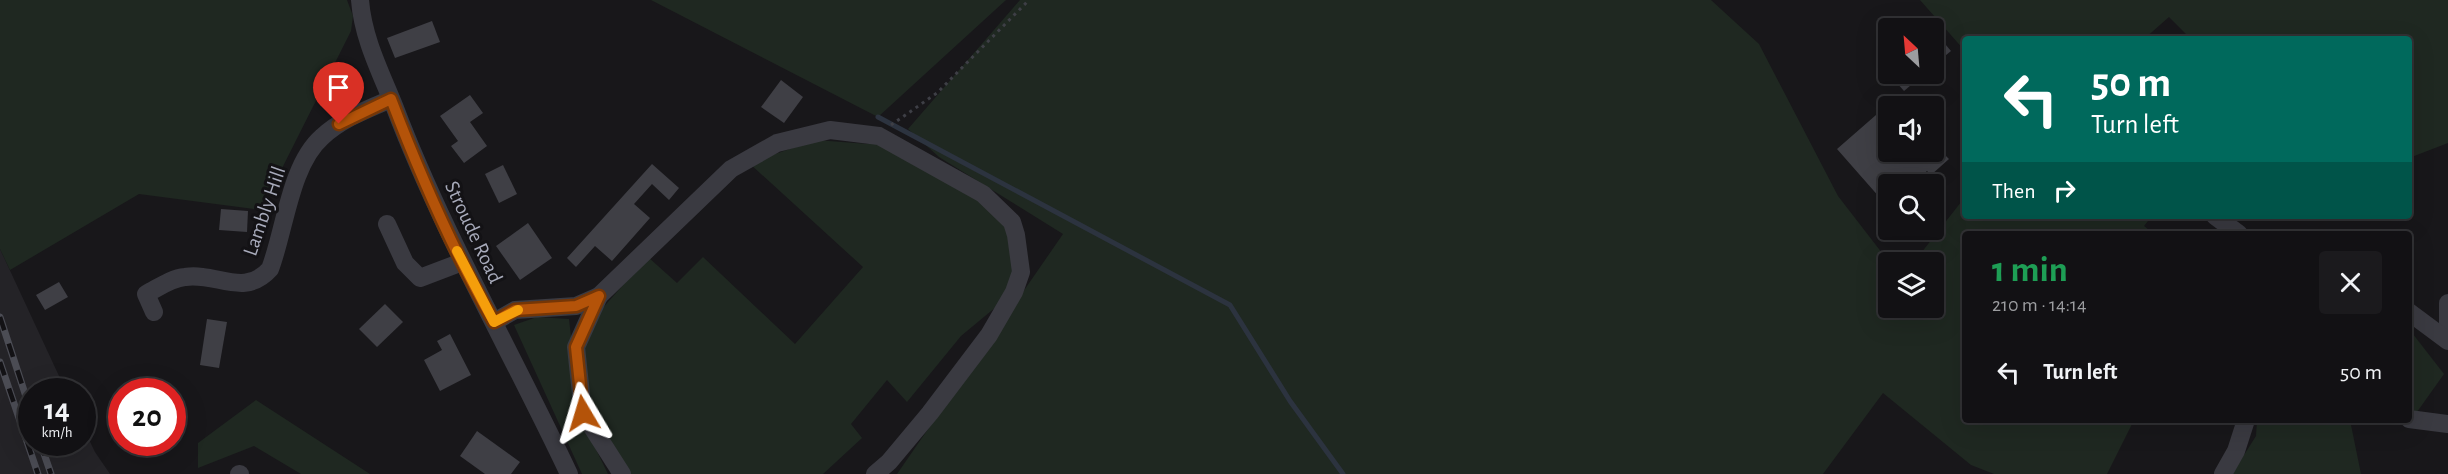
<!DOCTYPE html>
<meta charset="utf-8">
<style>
:root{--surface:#121114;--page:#1b1a1d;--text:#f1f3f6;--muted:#9c9da0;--line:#313134}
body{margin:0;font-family:"Alegreya Sans",sans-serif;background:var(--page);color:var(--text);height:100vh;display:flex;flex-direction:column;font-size:22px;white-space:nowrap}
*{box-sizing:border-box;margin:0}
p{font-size:20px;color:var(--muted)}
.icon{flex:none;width:33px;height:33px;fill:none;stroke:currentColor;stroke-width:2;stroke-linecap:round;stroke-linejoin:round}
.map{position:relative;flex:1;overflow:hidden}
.details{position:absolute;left:1962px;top:231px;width:450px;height:192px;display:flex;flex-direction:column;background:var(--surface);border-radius:6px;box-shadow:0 6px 24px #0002,0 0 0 2px var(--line)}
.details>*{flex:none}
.guide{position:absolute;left:1962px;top:36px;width:450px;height:183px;border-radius:6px;box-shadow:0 6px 24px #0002,0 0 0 2px var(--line);background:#00695c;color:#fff;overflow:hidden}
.needle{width:39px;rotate:334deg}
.tools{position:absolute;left:1878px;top:18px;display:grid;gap:12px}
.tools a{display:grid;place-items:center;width:66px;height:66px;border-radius:6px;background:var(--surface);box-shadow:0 6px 24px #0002,0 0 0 2px var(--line);font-size:30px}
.speed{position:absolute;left:18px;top:378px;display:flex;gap:12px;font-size:30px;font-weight:700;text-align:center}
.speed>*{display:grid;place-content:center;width:78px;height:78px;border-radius:50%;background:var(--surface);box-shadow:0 6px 24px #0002,0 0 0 2px var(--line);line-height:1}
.speed small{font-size:15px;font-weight:400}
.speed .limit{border:9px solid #d22;background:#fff;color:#111}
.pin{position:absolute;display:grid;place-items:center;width:51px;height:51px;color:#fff;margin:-62px -26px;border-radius:50% 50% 50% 0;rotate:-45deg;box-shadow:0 0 6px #0007}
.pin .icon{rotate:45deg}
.me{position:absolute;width:66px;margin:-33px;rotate:353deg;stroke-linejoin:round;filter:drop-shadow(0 0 4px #0008)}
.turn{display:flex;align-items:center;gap:21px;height:126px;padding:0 30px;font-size:27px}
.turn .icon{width:78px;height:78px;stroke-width:2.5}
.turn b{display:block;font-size:42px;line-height:51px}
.then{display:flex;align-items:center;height:57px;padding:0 30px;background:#0003;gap:12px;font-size:22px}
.round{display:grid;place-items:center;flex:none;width:63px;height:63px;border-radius:6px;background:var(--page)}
.headline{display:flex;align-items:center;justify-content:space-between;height:102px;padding:0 30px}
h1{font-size:36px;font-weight:600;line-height:45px;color:#1e9e55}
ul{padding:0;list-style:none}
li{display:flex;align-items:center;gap:18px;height:78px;padding:0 30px}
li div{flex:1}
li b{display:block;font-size:22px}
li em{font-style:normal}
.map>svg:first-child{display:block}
</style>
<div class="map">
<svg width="2448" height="474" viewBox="0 0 2448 474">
<rect width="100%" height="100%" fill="#18171a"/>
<path fill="#242327" d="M0,249L66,391L32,392V442H82L83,427L95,452L110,474H0Z"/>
<g fill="#1f2821">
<path d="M0,0H347L353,16L351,31L261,210L139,194L10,270L0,249Z"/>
<path d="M651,0H1006L878,117Z"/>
<path d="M1020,0H1711L1759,44L1838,196L1889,262L1888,308H1934V262H1914L1965,197V216H2152L2144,226L2154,234H1965V420H2134L2107,474H1994L1971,465L1883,393L1823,474H897L1063,234L939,157L908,129Z"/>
<path d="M1920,0H2448V143L2409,158V39H2191L2169,17L2144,39H1965V51Z"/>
<path d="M879,136L1001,211L1021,272L1014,292L961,336L907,402L887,380L851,424L862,438L823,474H622L591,411L582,350L600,311L648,257L677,283L703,257L795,344L863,267L749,163L816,140L868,144Z"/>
<path d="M537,317L569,319L580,417L608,474H582L514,325Z"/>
<path d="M2409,329L2444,374L2417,412L2409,413Z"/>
<path d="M256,400L370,474H301L254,446L198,468V443Z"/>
<path d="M2257,420H2350L2361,474H2232L2256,436Z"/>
</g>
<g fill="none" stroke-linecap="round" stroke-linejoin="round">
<path stroke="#2c333f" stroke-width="5" d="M878,117L1230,305L1290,401L1343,474"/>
</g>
<g fill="#3f3f45">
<path d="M432,21L440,42L395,58L387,38Z"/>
<path d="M1934,31L1951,51L1934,65Z"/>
<path d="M333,71L355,81L342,108L320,97Z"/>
<path d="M1889,74H1924L1904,91Z"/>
<path d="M781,80L803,97L784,123L761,107Z"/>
<path d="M470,95L483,113L470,122L487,146L464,163L451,146L458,141L440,116Z"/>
<path d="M1876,115L1881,121L1888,115V152H1942L1949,159L1931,175L1927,171L1911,184H1888V207L1837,149Z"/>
<path d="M652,164L679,188L669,200L652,184L634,204L650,218L612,261L595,246L576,267L567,258Z"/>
<path d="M503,165L517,194L499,203L485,174Z"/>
<path d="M221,209L248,211L247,232L219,230Z"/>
<path d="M528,223L552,258L520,280L496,246Z"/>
<path d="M59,282L68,297L45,310L36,295Z"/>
<path d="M385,304L403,322L377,347L359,329Z"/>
<path d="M207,319L227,322L219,368L200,365Z"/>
<path d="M450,334L471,375L440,391L424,360L442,350L437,341Z"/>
<path d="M477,431L520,462L511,474H485L460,456Z"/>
</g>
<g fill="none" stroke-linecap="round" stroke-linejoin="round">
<path stroke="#3e3f46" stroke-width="3" stroke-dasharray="3 4.5" stroke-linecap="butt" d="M891,125L937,93L1029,0"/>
<g stroke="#3a3a41" stroke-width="18">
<path d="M360,0C363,39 381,73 395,108C443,234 511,351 569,474"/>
<path d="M2215,216L2239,234"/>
<path d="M387,224L405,263L420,278L462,262"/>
<path d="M599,296L576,347L583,413L622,474"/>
<path d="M2448,303V327"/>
<path d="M154,312L146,294C158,288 171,278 185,277C217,272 244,298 270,269C285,230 290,165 322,137C341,119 368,109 391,99"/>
<path d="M2409,312L2448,341"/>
<path d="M494,322L515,310L576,306L599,296L731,169L777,143L830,130L879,136L983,194L1012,222L1016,235L1021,272L1014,292L989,335L930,413L889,462L875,474"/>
<path d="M2409,419L2448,424"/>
<path d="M239,474H240"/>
<path d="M2223,474L2236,451L2246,420"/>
</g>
<defs>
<g id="rail">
<path d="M0,317L32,415"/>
<path d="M0,362L38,474"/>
<path d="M40,442L51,474"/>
</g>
</defs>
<use href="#rail" stroke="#4b4c54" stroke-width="7"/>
<use href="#rail" stroke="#131215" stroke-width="4.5" stroke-dasharray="14" stroke-linecap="butt"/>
</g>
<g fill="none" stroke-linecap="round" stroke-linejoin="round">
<defs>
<path id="route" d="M339,124L391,99C420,175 453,251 494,322L515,310L576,306L599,296L576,347L583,413"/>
</defs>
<use href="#route" stroke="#753606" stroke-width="15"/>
<use href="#route" stroke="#b45309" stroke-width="10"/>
<path stroke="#f59e0b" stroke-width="10" d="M457,251L494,322L518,310"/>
</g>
<g text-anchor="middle" stroke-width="6" stroke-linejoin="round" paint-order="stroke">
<g font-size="21" fill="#a8abbb" stroke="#131215">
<text transform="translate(264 211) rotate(-71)" y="7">Lambly Hill</text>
<text transform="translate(474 232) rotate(65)" y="7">Stroude Road</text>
</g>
</g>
</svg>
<div class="tools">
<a><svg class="needle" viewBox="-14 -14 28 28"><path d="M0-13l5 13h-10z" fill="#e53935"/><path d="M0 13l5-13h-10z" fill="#9c9da0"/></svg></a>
<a><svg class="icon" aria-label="sound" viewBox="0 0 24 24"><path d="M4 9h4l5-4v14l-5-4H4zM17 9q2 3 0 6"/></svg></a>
<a><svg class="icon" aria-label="search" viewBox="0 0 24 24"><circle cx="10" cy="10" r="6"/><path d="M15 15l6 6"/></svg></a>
<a><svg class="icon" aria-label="layers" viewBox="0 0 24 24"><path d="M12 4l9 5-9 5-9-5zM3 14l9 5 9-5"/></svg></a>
</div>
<div class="speed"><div>14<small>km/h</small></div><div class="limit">20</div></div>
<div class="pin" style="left:339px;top:124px;background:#d93025"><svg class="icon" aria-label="arrive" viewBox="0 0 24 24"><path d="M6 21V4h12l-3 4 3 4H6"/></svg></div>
<svg class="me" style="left:583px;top:413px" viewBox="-20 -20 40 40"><path d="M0-17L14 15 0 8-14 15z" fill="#b45309" stroke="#fff" stroke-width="4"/></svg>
<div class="guide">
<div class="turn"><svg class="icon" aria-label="left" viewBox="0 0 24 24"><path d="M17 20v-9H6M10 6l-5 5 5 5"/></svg><div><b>50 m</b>Turn left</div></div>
<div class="then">Then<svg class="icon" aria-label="right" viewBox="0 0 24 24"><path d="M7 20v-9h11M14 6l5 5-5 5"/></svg></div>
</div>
<section class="details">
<div class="headline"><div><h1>1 min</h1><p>210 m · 14:14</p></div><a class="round"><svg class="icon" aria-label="close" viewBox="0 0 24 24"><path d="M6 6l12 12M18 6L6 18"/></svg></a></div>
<ul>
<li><svg class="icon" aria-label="left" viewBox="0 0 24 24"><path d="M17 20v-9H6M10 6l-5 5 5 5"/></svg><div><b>Turn left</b></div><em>50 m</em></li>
</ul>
</section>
</div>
